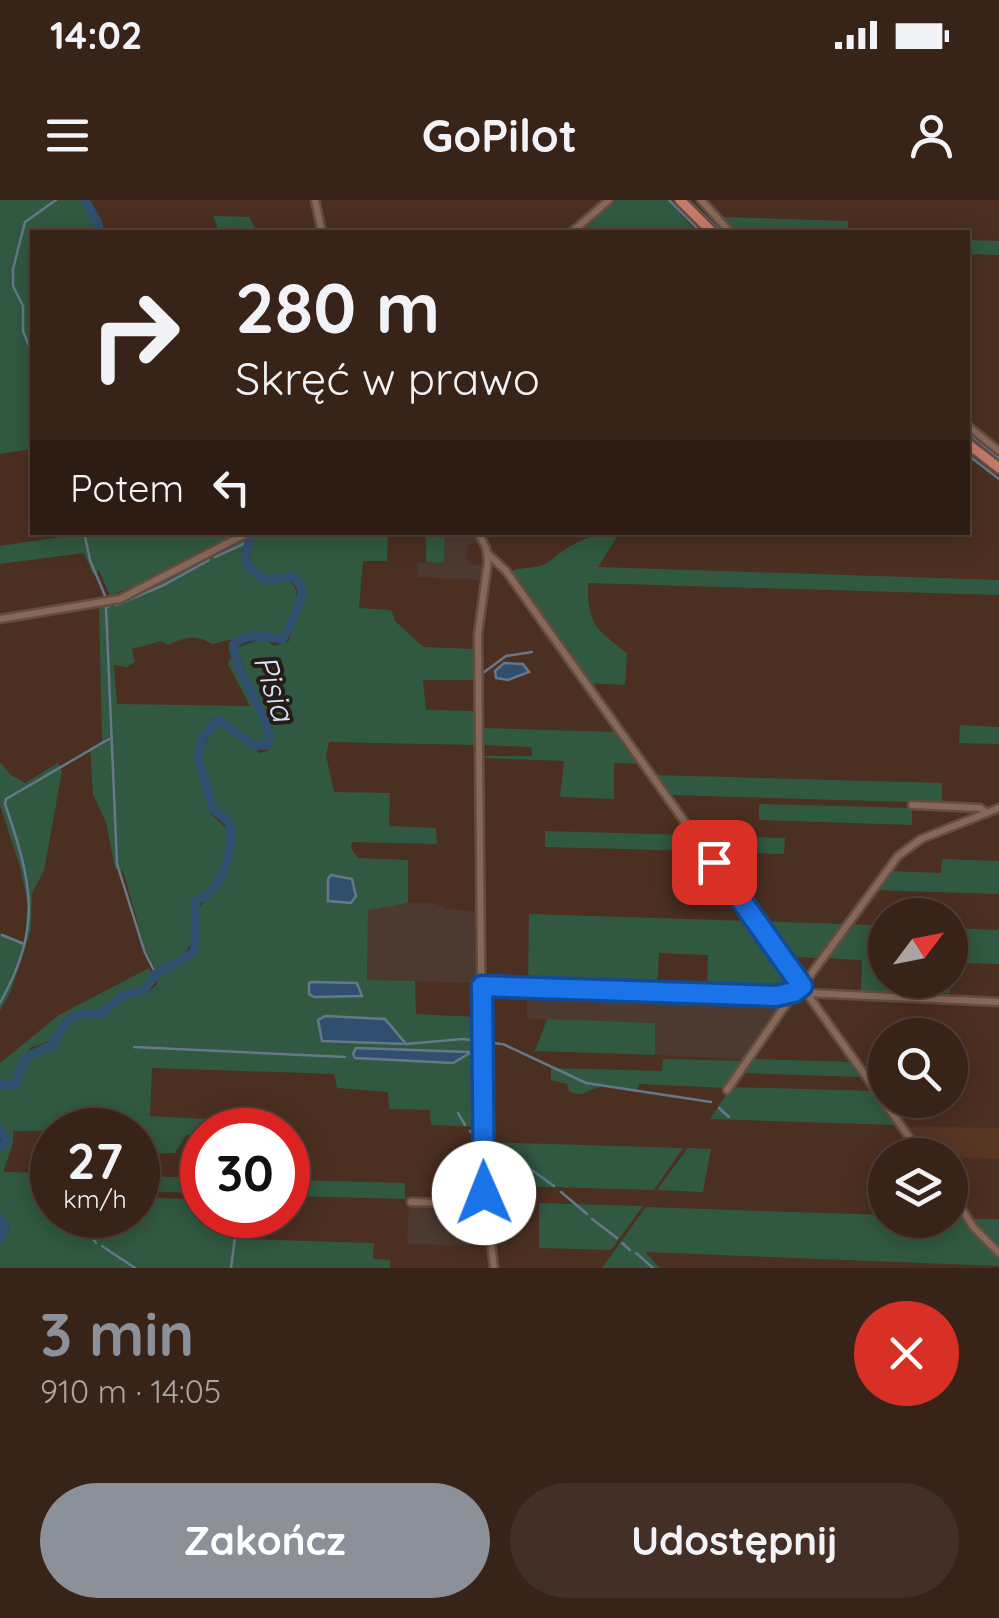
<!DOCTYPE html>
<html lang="pl">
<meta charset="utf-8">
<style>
:root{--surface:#382319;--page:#432f26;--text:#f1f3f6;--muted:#aba4a2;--line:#524038;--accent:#8c9099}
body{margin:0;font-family:Quicksand,sans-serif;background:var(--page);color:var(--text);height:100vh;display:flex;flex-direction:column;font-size:38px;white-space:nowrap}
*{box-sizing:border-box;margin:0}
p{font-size:32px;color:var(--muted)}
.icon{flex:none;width:55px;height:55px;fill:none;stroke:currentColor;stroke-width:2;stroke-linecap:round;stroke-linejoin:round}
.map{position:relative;height:1068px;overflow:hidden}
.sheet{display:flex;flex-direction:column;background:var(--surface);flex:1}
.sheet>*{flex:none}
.guide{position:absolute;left:30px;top:30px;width:940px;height:305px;border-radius:0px;box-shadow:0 5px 25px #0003,0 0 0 2px var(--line);background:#382319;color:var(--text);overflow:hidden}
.needle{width:65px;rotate:58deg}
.buttons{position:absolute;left:868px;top:698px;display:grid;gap:20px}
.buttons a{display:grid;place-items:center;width:100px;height:100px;border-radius:50%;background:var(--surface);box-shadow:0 5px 25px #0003,0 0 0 2px var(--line);font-size:50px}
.speed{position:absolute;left:30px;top:908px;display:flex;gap:20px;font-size:50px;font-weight:700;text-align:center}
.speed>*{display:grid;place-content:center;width:130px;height:130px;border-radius:50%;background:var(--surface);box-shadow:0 5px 25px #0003,0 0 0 2px var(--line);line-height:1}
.speed small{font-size:25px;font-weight:400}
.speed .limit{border:15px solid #d22;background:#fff;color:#111}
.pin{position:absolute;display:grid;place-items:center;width:85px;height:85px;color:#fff;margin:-42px;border-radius:20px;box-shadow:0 5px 15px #0006}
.me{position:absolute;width:110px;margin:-55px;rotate:359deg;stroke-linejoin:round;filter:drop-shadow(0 0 8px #0008)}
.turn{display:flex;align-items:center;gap:35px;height:210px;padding:0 40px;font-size:45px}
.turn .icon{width:130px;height:130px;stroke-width:2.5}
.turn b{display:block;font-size:70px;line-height:85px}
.then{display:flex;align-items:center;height:95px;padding:0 40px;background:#0003;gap:20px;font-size:38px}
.round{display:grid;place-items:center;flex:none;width:105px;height:105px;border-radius:52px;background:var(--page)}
.head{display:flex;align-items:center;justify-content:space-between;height:170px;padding:0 40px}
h1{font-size:60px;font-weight:800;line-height:75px;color:var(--accent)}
.action{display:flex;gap:20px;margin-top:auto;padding:20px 40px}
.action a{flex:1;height:115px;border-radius:60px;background:var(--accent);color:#fff;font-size:40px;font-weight:800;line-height:115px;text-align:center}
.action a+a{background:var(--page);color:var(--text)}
.status{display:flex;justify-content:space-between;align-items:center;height:70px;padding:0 50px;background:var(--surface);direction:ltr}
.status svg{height:28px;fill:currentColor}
header{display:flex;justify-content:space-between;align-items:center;height:130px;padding:0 40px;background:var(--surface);font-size:45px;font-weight:800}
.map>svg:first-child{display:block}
</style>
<div class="status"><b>14:02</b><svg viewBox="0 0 49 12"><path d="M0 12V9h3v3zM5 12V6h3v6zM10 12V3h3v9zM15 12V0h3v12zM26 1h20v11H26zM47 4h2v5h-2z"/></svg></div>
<header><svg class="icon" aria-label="menu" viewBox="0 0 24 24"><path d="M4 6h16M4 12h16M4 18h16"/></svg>GoPilot<svg class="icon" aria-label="person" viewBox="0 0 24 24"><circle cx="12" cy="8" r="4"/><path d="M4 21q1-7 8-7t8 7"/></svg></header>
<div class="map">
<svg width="999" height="1068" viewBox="0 0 999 1068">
<rect width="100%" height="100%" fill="#4b2f21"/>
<path fill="#573624" d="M902,926L999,928V959L924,955Z"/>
<g fill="#4c3a30">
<path d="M445,333L474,334L479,342L468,345L466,360L474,365H484L481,380L418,377V362L444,363Z"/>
<path d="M411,703H432L452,710L477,711L481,764L478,783L367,780L368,709Z"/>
<path d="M527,792L671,797L787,799L747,859L655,855L654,823L527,819Z"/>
<path d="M409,1005L480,1007L489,1046L407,1044Z"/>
</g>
<g fill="#315941">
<path d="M0,0H79L87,6L96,32H32V249L0,254Z"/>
<path d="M614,0H667L697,32H578Z"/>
<path d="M213,16L249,17L257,32H219Z"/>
<path d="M721,17L848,21V32H735Z"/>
<path d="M968,40L999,41V55L968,54Z"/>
<path d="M620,332L598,367L999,380V395L588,383C587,423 596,430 627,453L625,485L589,483L508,372C519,368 529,368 540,366C547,364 555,357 560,353C580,339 596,333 620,332Z"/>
<path d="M74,333V332L234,333L168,371L110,396L99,370L93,375L84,353L0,364V346L74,335Z"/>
<path d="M388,333L387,361H363L359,408L391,410L395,421L423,447L474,449V480H423L426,510L475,511V545L329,542L326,555L334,592L390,593L389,626L436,628L437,644L352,642L351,648L358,658L408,660V703L368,710L367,780L415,781L416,814L477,817L479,927L431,925L430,910L389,909L388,892L337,888L334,874L152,868L150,916L206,919L207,930H202V935H186L175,953L142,954L138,930L13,931V943L3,972L52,973V1015H85L84,1020L93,1022L95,1015H138V997L202,1000V1015H243L240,1039L374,1043L373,1059L390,1060V1068H0V1043L9,1030L0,1016V950L9,943L6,931L0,927V888H16L32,854L53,847L72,820L102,816L126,796L148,793L157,784L158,776C203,756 197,751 200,706C224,683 235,661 234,627L227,617L219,614L201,556L211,531L218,525L260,553L267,551L274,538L236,448L264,438L274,446L289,441C292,433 293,424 296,415C304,394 310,395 296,374L288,372L266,378L255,370L246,355L256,334Z"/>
<path d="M426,333H445L444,363L426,362Z"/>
<path d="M248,338C235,364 243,366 263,383L288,379C305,392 293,415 285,432L281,435L263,432L212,444C195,434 185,437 168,445L161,441L132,449L135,462L127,467L114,465L117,504L250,506L228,464L230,458L250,493L266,534V540L259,543L221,518L214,517L203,532L197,547V561L212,615L227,629C231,650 219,681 205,696L200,695L192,703C199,744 191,753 157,771L146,752L123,671L115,669L106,622L93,594L90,548L102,541L99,408L130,399Z"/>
<path d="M960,525L999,527V544L959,543Z"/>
<path d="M482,528L617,532L641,564L614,563V599L560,597L564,561L483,558V556H532L531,547L483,545Z"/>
<path d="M0,562L11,575L25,583L58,563L62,571L44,671L32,693L31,730L11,791L0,811V733L24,742L28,704L20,667L0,605Z"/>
<path d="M655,575L942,583V603L672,595L667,592Z"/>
<path d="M759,604L912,608V625L759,620Z"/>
<path d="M545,631L689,635L700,651L545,647Z"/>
<path d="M697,635L785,638L784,654L708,652Z"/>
<path d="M942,659L999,661V694L872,690L889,671L941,673Z"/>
<path d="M529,714L752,721L797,786L783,793L707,791L708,755L659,753L657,789L528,785Z"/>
<path d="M758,721L844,724L819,758L785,757Z"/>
<path d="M848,724L885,726V780H950V728L999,730V764L951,763L950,793L861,792L862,760L823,758Z"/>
<path d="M149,768L153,774L146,786L127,791L100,812H74L64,818L52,840L30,848L11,884L0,882V863L59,815Z"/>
<path d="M547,819L655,823V855L535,851Z"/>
<path d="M663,859L745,861L727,888L639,884L636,892C625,891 611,886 601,887C587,889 584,899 569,891L567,884L551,880V868L662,871Z"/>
<path d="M753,859L851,862L861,877L743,873Z"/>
<path d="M731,887L874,891L897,925L710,919Z"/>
<path d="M487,942L683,948L654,990L487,985Z"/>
<path d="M688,948L711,949L703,992L657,990Z"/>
<path d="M138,976L202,978V993L138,991Z"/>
<path d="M288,980L405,983V999L288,996Z"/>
<path d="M539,1003L639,1006H643L611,1050L539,1048Z"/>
<path d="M646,1007L885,1015V1020L966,1017L999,1055V1066L645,1052L660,1068H602Z"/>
<path d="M973,1019H999V1049Z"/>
</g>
<g fill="#304f6e" stroke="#67778a" stroke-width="2.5">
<path d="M504,463L523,464L529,472L508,480L496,478L495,471Z"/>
<path d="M331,675L352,679L356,696L351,703L328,701V679Z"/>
<path d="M312,782L357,783L362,796L314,797L309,794V783Z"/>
<path d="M325,816L385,819L406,844L322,841L318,820Z"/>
<path d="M356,848L469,852L470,853L453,863L355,858L353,854Z"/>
</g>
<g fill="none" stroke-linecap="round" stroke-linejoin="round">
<g stroke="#67778a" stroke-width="2.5">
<path d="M669,0L701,32"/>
<path d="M688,0L721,32"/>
<path d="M32,153L23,131V106L13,86V69L25,22L56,0"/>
<path d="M968,233L999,258"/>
<path d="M968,255L999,279"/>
<path d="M84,332L90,360L106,398"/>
<path d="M205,351L237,333"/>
<path d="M215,357L250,341"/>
<path d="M115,397L127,392"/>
<path d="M116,405L164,385L209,360"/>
<path d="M109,406L106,407L117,664L145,753L156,774"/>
<path d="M0,415L28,411"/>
<path d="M483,473L506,456L532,452"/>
<path d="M2,735L24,744"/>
<path d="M0,803C43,726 32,683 5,604L6,599L109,539"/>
<path d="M486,842L501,844"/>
<path d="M406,844L463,839L478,841"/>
<path d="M503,844L586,883L711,902"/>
<path d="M134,847L345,857"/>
<path d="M719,908L729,917"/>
<path d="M458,913L465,925"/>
<path d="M470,931L479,941"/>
<path d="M487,942L503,949"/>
<path d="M508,953L554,986"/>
<path d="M561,992L587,1014"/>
<path d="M592,1019L617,1038"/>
<path d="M89,1025V1033L96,1043"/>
<path d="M218,1027L220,1015"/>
<path d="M622,1043L630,1050"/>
<path d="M102,1046L135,1068"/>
<path d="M636,1053L653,1068"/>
<path d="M231,1068L238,1015"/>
</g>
<g stroke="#304f6e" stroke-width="9">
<path d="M85,0L98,23L99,32"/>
<path d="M0,884L16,885C22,859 27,854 53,845C69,814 68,815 102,813L122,796L144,790L156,774L194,752C197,734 194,717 196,700C222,695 236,645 229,622L213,609L198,557L202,539L218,520L255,546L266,545L270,540C264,506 236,474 233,445C248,431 266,437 282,439C288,433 303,398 302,391C301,385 297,380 293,376L265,380C236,360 246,360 252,332"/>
<path d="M0,929L7,941L0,947"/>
<path d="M0,1018L5,1026L0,1039"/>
</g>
<defs>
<g id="minor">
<path d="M315,0L322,32"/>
<path d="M701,0L730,32"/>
<path d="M572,32L609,0"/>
<path d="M968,226L999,251"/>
<path d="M478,332L486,348L488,361L478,434L483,977L494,1068"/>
<path d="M487,353L506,371L922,955"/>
<path d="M0,419L120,399L249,332"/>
<path d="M912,605L980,608L987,613"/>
<path d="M482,786L762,795L787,794L806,781L898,656L921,639L999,608"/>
<path d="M807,793L999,802"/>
<path d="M727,890L794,793"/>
<path d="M950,990L973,1027L999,1053"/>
<path d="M411,1002L485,1004"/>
</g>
<g id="major">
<path d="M680,0L712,32"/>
<path d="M968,244L999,268"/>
</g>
</defs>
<use href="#minor" stroke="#634c40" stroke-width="11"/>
<use href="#major" stroke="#634c40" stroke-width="14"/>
<use href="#minor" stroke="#876858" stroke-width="6"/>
<use href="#major" stroke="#c47a68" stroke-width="9"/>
</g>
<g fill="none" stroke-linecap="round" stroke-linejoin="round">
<defs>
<path id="route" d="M484,993L482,786L776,796L794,792L802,786L714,662"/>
</defs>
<use href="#route" stroke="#114b97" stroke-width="25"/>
<use href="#route" stroke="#1a73e8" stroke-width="18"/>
</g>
<g text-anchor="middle" stroke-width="8" stroke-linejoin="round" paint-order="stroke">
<g font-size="32" font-style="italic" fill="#d0e5fb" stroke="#281b15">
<text transform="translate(274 488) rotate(72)" y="11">Pisia</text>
</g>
</g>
</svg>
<div class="buttons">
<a><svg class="needle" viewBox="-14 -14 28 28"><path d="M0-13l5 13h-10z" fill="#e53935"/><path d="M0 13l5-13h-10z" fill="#aba4a2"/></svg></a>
<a><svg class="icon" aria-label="search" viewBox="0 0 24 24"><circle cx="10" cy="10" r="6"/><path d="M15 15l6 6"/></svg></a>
<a><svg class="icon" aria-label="layers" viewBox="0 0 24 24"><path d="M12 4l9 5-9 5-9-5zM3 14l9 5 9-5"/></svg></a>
</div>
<div class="speed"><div>27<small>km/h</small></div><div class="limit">30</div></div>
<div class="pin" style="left:714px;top:662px;background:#d93025"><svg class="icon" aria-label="arrive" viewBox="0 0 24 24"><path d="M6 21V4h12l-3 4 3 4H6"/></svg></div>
<svg class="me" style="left:484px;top:993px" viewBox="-20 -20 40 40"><circle r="19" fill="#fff"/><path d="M0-13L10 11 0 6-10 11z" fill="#1a73e8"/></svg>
<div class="guide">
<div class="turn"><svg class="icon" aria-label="right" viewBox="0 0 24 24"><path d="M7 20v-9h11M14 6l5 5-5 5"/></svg><div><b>280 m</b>Skręć w prawo</div></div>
<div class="then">Potem<svg class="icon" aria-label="left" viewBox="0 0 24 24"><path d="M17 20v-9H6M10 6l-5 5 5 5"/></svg></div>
</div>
</div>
<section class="sheet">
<div class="head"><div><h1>3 min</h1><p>910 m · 14:05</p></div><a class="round" style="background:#d93025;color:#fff"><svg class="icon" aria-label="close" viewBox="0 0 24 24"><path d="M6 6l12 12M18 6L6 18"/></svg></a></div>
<div class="action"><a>Zakończ</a><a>Udostępnij</a></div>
</section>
